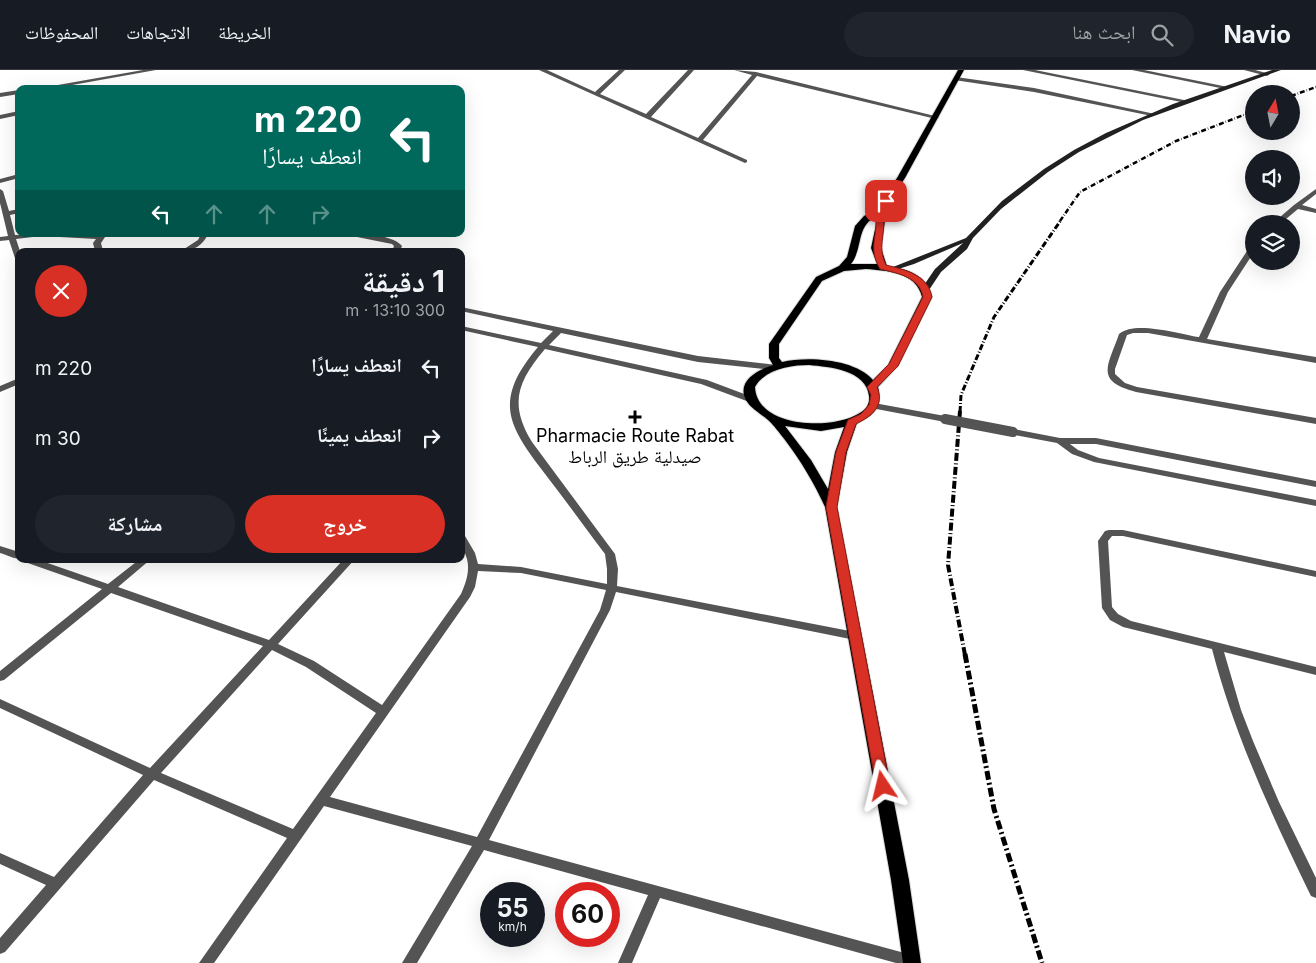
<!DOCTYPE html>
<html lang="ar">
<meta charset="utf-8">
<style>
:root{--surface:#171b24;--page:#20242c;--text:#f1f3f6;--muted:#9ea1a6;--line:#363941;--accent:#d93025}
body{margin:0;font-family:Inter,"Noto Naskh Arabic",sans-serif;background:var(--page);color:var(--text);direction:rtl;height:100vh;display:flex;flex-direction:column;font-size:19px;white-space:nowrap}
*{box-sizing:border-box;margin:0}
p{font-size:16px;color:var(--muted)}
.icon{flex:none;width:28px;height:28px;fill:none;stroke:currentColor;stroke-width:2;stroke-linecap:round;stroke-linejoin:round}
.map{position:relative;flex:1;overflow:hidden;direction:ltr}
.details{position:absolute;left:15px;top:178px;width:450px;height:315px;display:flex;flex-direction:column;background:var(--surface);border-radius:10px;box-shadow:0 5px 20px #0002;direction:rtl}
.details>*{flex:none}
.hud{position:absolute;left:15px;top:15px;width:450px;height:152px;border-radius:10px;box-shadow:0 5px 20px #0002;direction:rtl;background:#00695c;color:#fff;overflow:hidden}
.needle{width:32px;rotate:10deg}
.tools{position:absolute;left:1245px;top:15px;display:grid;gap:10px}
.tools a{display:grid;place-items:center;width:55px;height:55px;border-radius:50%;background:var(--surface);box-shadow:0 5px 20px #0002;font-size:25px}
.speed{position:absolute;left:480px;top:812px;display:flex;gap:10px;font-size:25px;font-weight:700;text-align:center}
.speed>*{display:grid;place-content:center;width:65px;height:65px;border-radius:50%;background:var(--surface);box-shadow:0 5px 20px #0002;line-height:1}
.speed small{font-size:12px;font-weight:400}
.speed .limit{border:8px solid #d22;background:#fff;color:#111}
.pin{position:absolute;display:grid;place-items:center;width:42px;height:42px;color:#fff;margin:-21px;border-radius:10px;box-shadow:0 2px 8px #0006}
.me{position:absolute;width:55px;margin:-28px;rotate:350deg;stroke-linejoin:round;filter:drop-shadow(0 0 4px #0008)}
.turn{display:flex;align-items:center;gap:18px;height:105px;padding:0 20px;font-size:22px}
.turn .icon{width:65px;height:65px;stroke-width:2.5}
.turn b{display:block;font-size:35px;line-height:42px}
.lanes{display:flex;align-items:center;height:48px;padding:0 20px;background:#0003;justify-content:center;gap:25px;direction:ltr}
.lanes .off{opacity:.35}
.round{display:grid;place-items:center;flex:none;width:52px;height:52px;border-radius:26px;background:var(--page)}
.head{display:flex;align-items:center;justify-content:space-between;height:85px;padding:0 20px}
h1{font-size:30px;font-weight:700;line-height:38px}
.button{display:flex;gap:10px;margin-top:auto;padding:10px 20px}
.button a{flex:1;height:58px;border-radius:30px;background:var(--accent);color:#fff;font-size:20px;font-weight:700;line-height:58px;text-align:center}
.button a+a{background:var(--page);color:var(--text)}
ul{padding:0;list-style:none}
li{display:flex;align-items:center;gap:15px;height:70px;padding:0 20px}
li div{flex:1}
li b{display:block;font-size:19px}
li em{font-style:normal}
header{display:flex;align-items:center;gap:30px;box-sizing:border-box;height:70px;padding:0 25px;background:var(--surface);border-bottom:1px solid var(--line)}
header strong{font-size:24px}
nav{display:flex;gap:28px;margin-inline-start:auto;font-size:18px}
.search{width:350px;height:45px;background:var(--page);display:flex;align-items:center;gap:12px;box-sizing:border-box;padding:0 18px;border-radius:28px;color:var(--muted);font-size:19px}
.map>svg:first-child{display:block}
</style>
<header>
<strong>Navio</strong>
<div class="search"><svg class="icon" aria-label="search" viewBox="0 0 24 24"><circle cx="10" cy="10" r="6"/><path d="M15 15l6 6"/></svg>ابحث هنا</div>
<nav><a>الخريطة</a><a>الاتجاهات</a><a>المحفوظات</a></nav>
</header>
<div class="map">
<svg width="1316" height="893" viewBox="0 0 1316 893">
<rect width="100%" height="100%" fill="#fff"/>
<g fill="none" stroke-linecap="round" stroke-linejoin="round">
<defs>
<path id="primary" d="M958,0H964L905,108L882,142L885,150L881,178L887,196C908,199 927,205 932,227L898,296L878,317C883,336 874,346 857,353L847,382L837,437L909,810L921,893H903L891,810L825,437C814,413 801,391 785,370C780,364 774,355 768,350C759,342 747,337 744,325C740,308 761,299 773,295L769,288V274L816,207L839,196L847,187L855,156L864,146L875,140L897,108ZM875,147L877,150L871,178L877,194H851C863,179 856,157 875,147ZM866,199C888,201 916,202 922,227L888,295L873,310C855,289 808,286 782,292L779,288V274L822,211L844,201ZM809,295C830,297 866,300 869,326C870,334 866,340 858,344C831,360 757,358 755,317C765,299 791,295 809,295ZM785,356L821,361L844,357L835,382L828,419L811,390Z"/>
</defs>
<use href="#primary" stroke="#dbdbdb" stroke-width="2"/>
<g fill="#545454" fill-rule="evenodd">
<path d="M143,0H156L50,19H35Z"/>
<path d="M539,0H547L595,22L619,0H625L600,24L646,44L688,0H694L651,47L698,68L752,5L734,0L756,2L939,47L936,49L757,6L703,70L747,90V92L745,93Z"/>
<path d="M1023,0H1035L1189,31L1186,33Z"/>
<path d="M1132,0H1144L1228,17L1225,19Z"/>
<path d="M1244,0H1255L1270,4L1267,6Z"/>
<path d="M956,7L1034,18L1155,44L1152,46L1034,22L954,10V8Z"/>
<path d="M249,15L252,17L251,18L194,19L197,17Z"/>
<path d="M19,20V24L0,27V23Z"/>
<path d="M19,41V45L0,49V45Z"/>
<path d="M19,104V108L0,113V109Z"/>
<path d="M0,119L3,121L9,141L19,139V143L10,145L15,165L107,164L101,173L103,181H95L93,173L96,169L41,166L16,169L20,181L19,191H16L9,170L0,171V167L8,166L0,133Z"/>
<path d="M1316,119V124L1302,135L1316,139V143L1298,139L1280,154H1272L1294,135Z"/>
<path d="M201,164H208C203,175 194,181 181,181L198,170Z"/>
<path d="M348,164C362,163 393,165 402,176L400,181H392L394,176L392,174L352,166Z"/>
<path d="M1251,175H1254V182L1228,222L1207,269L1316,287V293L1148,263H1133L1127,265L1115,299V304L1125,313L1137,317L1316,348V354L1136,322C1094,311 1108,296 1119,264C1135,250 1179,264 1199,267L1220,222Z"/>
<path d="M461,237L698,286L777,295L778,297L774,300L698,292L561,263L549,275L707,310L755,328L756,330L752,333L701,314L545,279C517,312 509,334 532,372L615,484L618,499L617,516L855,562L859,563L861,566L859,569L855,570L616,522L610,540L489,770L912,885L917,887L919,891L918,893H896L660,828L632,893H618L648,825L484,780L417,893H402L472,776L324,736L214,893H199L287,768L154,710L5,882L0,884V868L46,815L0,794V783L54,807L143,705L0,638V629L150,698L263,576L111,523L4,610L0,611V601L102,519L22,491L21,489H36L108,514L140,489H151L118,517L269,570L344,489H355L278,574L314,591L382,635L461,524C466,513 470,501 467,489C464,479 461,476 461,465L465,466L475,483L478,494L521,497L607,514V499L605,484C588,462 572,439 555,417C540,396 511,365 510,338C509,315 523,295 538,277L461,260V256L541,273L553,261L461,241ZM478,501L521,503L606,520L600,540L477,767L330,727L470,527L475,517ZM272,580L306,597L376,643L293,759L161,703Z"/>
<path d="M19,308V314L0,322V316Z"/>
<path d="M874,333L945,346L950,349L945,352L871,338L870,336Z"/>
<path d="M1013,359L1060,368H1096L1316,411V417L1096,374H1070L1078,380L1099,388L1316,430V436L1094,392L1072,384L1057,373L1010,364L1008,362L1010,360Z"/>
<path d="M1109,460H1123L1316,501V507L1123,466H1112L1108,471L1112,537L1118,544L1131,551L1316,597V605L1224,582L1241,640L1253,671L1279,732L1316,808V828L1311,826L1309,822C1271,743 1234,664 1212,579L1123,557L1110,550L1102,538L1098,471L1105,461Z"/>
<path d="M0,476L19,482V489H21C14,489 7,485 0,483Z"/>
</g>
<path fill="#212121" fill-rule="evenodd" d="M1272,0H1281L1143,50L1079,82L1048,102L1001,139L973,168L967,179L941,202L929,220H923L922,218L935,199L963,173L914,194L892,201L888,199L966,168L1002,131L1044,99L1074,80L1106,63L1173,34Z"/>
<use href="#primary" fill="#000" fill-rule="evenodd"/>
<g stroke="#000" stroke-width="2.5" stroke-dasharray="5 2 0.5 2" stroke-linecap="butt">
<path d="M1291,26L1316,17"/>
<path d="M1060,151L1080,122L1176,71L1254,41"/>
</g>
<path stroke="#000" stroke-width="3" stroke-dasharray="6 2 1 2" stroke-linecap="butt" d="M960,342L961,325L994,247L1061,150"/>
<path stroke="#000" stroke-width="4" stroke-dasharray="8 2.5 1 2.5" stroke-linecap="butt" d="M960,341L948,495L965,585"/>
<path stroke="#000" stroke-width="5" stroke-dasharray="9 3 2 3" stroke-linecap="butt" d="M965,584L994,739L1042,893"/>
<path stroke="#545454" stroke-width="10" d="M945,349L1013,362"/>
</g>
<path fill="#d93025" stroke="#8d1f18" d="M886,128L890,131L882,142C888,161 876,175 886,195C906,200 928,205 932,227L898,296L877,317C885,336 872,346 856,354L846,382L837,437L890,716L888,720L883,722L878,720L876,716L826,437L836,382L848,350L861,344L869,335L871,325L867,317L889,294L923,227C920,207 897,203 880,199C866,175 881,164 874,142L883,129Z"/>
<path fill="#000" stroke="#fff" stroke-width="2" d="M632.5 339.5h5v5h5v5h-5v5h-5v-5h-5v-5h5z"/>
<g text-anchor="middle" stroke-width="4.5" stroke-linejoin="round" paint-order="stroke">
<g font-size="18" fill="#000" stroke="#fff">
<text x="635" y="372">Pharmacie Route Rabat<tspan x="635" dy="21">صيدلية طريق الرباط</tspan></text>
</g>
</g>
</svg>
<div class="tools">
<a><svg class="needle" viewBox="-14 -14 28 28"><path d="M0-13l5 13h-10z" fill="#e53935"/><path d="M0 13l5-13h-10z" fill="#9ea1a6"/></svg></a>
<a><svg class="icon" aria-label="sound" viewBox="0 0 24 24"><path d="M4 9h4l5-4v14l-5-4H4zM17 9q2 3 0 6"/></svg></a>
<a><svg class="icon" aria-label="layers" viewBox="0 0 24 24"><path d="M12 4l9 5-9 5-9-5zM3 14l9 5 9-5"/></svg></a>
</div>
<div class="speed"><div>55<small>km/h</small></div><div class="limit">60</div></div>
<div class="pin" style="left:886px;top:131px;background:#d93025"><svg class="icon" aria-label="arrive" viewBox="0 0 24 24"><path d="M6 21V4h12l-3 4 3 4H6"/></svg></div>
<svg class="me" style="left:883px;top:716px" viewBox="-20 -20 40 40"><path d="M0-17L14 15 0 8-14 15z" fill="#d93025" stroke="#fff" stroke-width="4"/></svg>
<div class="hud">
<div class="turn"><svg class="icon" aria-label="left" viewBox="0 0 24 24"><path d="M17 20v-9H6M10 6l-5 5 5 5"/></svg><div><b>220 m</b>انعطف يسارًا</div></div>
<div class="lanes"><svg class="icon" aria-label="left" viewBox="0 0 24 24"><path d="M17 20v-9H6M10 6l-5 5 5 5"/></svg><svg class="icon off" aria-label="ahead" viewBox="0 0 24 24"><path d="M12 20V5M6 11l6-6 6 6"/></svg><svg class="icon off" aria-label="ahead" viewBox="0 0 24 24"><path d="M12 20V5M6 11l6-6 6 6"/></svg><svg class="icon off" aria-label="right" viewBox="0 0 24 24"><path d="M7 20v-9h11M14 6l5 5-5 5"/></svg></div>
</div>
<section class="details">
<div class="head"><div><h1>1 دقيقة</h1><p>300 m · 13:10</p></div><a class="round" style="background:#d93025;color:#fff"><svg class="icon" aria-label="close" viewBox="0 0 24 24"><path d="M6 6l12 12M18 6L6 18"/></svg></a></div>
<ul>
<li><svg class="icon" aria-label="left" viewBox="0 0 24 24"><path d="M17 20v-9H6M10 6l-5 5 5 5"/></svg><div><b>انعطف يسارًا</b></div><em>220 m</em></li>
<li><svg class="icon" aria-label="right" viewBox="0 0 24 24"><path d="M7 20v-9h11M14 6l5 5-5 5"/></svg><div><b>انعطف يمينًا</b></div><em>30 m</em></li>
</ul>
<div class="button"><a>خروج</a><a>مشاركة</a></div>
</section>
</div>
